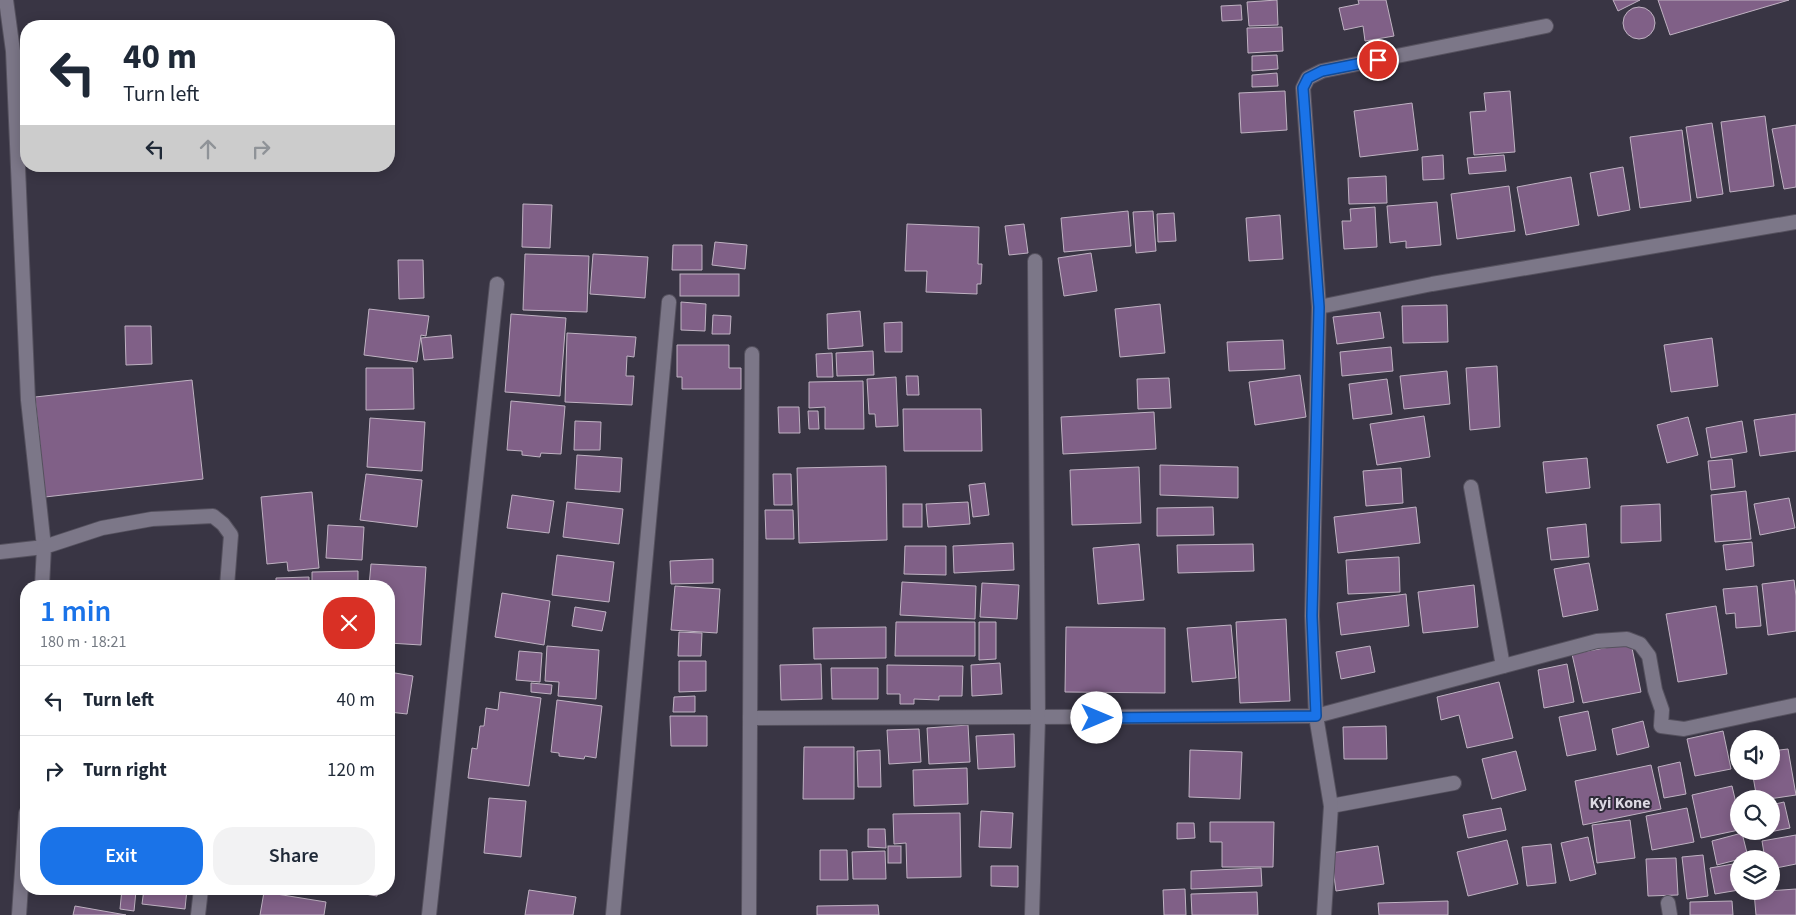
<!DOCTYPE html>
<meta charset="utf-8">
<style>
:root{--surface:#fff;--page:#f2f2f3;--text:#1f2937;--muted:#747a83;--line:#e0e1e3;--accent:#1a73e8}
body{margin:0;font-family:"Source Sans 3",sans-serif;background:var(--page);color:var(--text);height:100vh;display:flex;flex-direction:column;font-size:19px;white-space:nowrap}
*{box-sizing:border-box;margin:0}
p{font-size:16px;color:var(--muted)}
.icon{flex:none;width:28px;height:28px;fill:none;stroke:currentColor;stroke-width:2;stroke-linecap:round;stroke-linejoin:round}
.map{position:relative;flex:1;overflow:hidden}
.details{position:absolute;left:20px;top:580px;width:375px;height:315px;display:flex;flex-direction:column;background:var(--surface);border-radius:20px;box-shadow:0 2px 12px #0003}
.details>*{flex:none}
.top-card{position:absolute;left:20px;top:20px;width:375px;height:152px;border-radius:20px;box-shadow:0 2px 12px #0003;background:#fff;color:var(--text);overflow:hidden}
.controls{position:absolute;left:1730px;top:730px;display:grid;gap:10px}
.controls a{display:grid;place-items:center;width:50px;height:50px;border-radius:50%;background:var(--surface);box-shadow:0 2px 12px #0003;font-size:25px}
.pin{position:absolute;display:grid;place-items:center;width:42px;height:42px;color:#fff;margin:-21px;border:2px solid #fff;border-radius:50%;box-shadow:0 1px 5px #0007}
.me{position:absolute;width:55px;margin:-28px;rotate:90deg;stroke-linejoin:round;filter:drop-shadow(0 0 4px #0008)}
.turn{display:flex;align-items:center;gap:18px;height:105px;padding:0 20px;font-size:22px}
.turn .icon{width:65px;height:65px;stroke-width:2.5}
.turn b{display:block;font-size:35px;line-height:42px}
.lanes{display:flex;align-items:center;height:48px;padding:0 20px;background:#0003;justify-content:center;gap:25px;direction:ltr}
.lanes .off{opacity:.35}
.round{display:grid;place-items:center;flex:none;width:52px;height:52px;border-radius:20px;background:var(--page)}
.head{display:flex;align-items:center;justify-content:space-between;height:85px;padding:0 20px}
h1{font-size:30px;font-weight:600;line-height:38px;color:var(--accent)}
.action{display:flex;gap:10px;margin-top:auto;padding:10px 20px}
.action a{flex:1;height:58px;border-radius:20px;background:var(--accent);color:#fff;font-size:20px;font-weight:600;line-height:58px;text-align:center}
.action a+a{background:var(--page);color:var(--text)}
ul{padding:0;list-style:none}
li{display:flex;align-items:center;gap:15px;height:70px;padding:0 20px;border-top:1px solid var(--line)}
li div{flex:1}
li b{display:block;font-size:19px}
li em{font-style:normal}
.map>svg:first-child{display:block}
</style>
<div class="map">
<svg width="1796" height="915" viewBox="0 0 1796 915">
<rect width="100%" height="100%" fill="#393544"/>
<g fill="#806087" stroke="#bfb2c2">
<path d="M1277,0L1278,25L1249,26L1247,2Z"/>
<path d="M1358,0H1386L1394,36L1365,41L1363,26L1344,30L1339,8L1359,4Z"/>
<path d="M1613,0H1640L1618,11Z"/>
<path d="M1658,0H1789L1670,35Z"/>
<path d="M1241,5L1242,20L1222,21L1221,6Z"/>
<circle cx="1639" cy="23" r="16"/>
<path d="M1282,27L1283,51L1248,53L1247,28Z"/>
<path d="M1277,55L1278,69L1252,71V56Z"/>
<path d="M1277,73L1278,86L1252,87V75Z"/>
<path d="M1285,91L1287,130L1241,133L1239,93Z"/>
<path d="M1510,91L1515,152L1474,155L1470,112L1486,111L1484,93Z"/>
<path d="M1412,103L1418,150L1360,157L1354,111Z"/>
<path d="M1765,116L1774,186L1730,192L1721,122Z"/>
<path d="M1712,123L1723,194L1697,198L1686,127Z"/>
<path d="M1796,125V187L1784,189L1772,129Z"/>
<path d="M1682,130L1691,201L1640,208L1630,137Z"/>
<path d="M1443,155L1444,179L1423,180L1422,157Z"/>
<path d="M1504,155L1506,171L1469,174L1467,158Z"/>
<path d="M1623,167L1630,210L1598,216L1590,173Z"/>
<path d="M1386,176L1387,203L1349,204L1348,178Z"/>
<path d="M1571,177L1579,225L1526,235L1517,187Z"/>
<path d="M1509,186L1515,231L1457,239L1451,194Z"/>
<path d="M1437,202L1441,245L1406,248V241L1390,243L1387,206Z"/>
<path d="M523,204L552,205L550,248L522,247Z"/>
<path d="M1375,207L1377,247L1344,249L1342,221H1351L1350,209Z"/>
<path d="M1128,211L1131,246L1064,252L1061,218Z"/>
<path d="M1153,211L1156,251L1136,253L1133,212Z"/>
<path d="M1174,213L1176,241L1158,242L1157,214Z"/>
<path d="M1280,215L1283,259L1249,261L1246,218Z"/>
<path d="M907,224L979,227L978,264H982L981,284H977V294L926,292L927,271H905Z"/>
<path d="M1024,224L1028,253L1009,255L1005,226Z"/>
<path d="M715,242L747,245L745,269L712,265Z"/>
<path d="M673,245H702V270H672Z"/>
<path d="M1091,253L1097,291L1064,296L1058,258Z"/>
<path d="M525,254L589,256L587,312L523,310Z"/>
<path d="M593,254L648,257L645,298L590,294Z"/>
<path d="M398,260H423L424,298L399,299Z"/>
<rect x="680" y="274" width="59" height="22"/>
<path d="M681,302L706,304L705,331L681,330Z"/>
<path d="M1160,304L1165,353L1120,357L1115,309Z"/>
<path d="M1447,305L1448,342L1403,343L1402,306Z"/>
<path d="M369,309L429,316L426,336L421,335L417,362L364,355Z"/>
<path d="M860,311L863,346L828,349L827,314Z"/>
<path d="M1380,312L1384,338L1337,344L1333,317Z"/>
<path d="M511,314L566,318L560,396L505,392Z"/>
<path d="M713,315L731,316L730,334H712Z"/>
<path d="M902,322V352H885L884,323Z"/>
<path d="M125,326H151L152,364L126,365Z"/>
<path d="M567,333L636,337L634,357L627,356L626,376H634L632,405L565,402Z"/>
<path d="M451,335L453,358L424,360L421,338Z"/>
<path d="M1712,338L1718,386L1671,392L1664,345Z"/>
<path d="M1283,340L1285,369L1229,371L1227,342Z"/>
<path d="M677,345H729V368H741V389H682V377H677Z"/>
<path d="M1391,347L1393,371L1342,376L1340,352Z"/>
<path d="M873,351L874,375L837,376L836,353Z"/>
<path d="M832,353L833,377H817L816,354Z"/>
<path d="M1497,366L1500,427L1470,430L1466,368Z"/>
<path d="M366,368H413L414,409L366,410Z"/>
<path d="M1447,371L1450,404L1404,409L1400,376Z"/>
<path d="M1300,375L1306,417L1255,425L1249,382Z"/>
<path d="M906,376H918L919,395H907Z"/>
<path d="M896,377L898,426L876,427L875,414H869L867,379Z"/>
<path d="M1169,378L1171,408L1138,409L1137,379Z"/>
<path d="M1387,379L1392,414L1353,419L1349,384Z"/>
<path d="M192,380L203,479L45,497L35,397Z"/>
<path d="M863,381L864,429H825V407L809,408V382Z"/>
<path d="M511,401L565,406L561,454L541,453L540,457L522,455V451L507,450Z"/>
<path d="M778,407H799L800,433H779Z"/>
<path d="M903,409H981L982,451H904Z"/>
<path d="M808,411H818L819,429H809Z"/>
<path d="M1154,412L1156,449L1063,454L1061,417Z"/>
<path d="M1796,414V451L1760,456L1754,420Z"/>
<path d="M1424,416L1430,457L1377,465L1370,424Z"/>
<path d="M1688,417L1698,455L1667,463L1657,425Z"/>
<path d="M370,418L425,422L422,471L367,467Z"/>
<path d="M575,421L601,422L600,450H574Z"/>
<path d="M1742,421L1747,452L1711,458L1706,428Z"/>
<path d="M577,455L622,458L620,492L575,489Z"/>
<path d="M1587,458L1590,488L1546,493L1543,462Z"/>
<path d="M1732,459L1735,487L1711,490L1708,461Z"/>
<path d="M1160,465L1238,467V498L1160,495Z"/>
<path d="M886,466L887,540L799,543L797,468Z"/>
<path d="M1139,467L1141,523L1072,525L1070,470Z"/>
<path d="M1401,468L1403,503L1366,506L1363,471Z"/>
<path d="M366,474L422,480L417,527L360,520Z"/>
<path d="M773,474H791L792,505H774Z"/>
<path d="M985,483L989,515L973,517L969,485Z"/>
<path d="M1746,491L1751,539L1715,542L1711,495Z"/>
<path d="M312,492L319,568L288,571L287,562L267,564L261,497Z"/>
<path d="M512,495L554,501L549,533L507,528Z"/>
<path d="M1789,498L1795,528L1760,535L1754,504Z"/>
<path d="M567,502L623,509L619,544L563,537Z"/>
<path d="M968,502L970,524L928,527L926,504Z"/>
<rect x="903" y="504" width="19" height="23"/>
<path d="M1660,504L1661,541L1621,543V506Z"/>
<path d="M1213,507L1214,535L1157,536V508Z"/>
<path d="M1416,507L1420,543L1338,553L1334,517Z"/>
<path d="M765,510H793L794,539H766Z"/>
<path d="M1586,524L1589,557L1551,560L1547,528Z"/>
<path d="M328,525L364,527L362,560L326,558Z"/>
<path d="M1752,542L1754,566L1726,570L1723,545Z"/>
<path d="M1013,543L1014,570L954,573L953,546Z"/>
<path d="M1139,544L1144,600L1098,604L1093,548Z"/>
<path d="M1253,544L1254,571L1178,573L1177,545Z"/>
<path d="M905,546H946V575L904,574Z"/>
<path d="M557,555L614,562L609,602L552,595Z"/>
<path d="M1399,557L1400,592L1348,594L1346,560Z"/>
<path d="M713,559V583L671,584L670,561Z"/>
<path d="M1589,563L1598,610L1563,617L1554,569Z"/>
<path d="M371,564L426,567L421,645L389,643V586H369Z"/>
<path d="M358,571V586H312V572Z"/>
<path d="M309,577V586H276V578Z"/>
<path d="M1794,580L1796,596V631L1768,635L1762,584Z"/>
<path d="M902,582L976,586L975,619L900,615Z"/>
<path d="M982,583L1019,585L1017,619L980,617Z"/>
<path d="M1474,585L1478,627L1423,633L1418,592Z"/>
<path d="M675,586L720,589L717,633L671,630Z"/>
<path d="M1757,586L1761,626L1736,628L1735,613L1726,614L1723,589Z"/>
<path d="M502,593L550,601L544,645L495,637Z"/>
<path d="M1406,594L1409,626L1341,635L1337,603Z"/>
<path d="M1716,606L1727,674L1678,682L1666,614Z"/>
<path d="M575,607L606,612L602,631L572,626Z"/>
<path d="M1286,619L1290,701L1240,703L1236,622Z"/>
<path d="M896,622H975V656H895Z"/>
<path d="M979,622H996V659L979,660Z"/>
<path d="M1231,625L1236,678L1192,682L1187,628Z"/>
<path d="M886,627V658L814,659L813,628Z"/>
<path d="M1066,627L1165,628V693L1065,692Z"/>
<path d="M679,632L702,633L701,656H678Z"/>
<path d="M1631,643L1641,692L1583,703L1572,654Z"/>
<path d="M547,646L599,650L596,699L558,696L559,682L545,681Z"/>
<path d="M1370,646L1375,672L1341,679L1336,652Z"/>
<path d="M519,651L542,653L540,682L516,680Z"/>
<path d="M679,661H706V691L679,692Z"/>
<path d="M1000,663L1002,694L972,696L971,665Z"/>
<path d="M821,664L822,699L781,700L780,665Z"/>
<path d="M1567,664L1574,702L1544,708L1538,670Z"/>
<path d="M887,665L963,666L962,696H939V700L914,699V704H900V694H887Z"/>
<path d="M831,668H878V699H832Z"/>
<path d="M389,672L413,676L407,714L389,712Z"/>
<path d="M1499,682L1513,738L1467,748L1459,715L1441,720L1437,697Z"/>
<path d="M531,683L552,685L551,694L531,692Z"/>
<path d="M500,692L541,698L529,786L468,778L472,748L477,749L480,726H484L486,708L498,710Z"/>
<path d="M695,696V712H673L674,697Z"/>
<path d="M557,700L602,706L596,758L585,756L584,759L559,756V753L551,752Z"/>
<path d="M1588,711L1596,750L1567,756L1559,717Z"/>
<path d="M670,716H707V746H671Z"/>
<path d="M1643,721L1649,747L1617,755L1612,729Z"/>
<path d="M968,725L970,762L929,764L927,728Z"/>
<path d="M1386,726L1387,759H1344L1343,727Z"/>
<path d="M919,729L921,762L889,764L887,730Z"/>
<path d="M1723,731L1731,769L1695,776L1687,739Z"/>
<path d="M1014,734L1015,767L978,769L976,736Z"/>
<path d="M804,747H854V799H803Z"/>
<path d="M1788,749L1796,795L1769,799H1757L1752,771H1771V751Z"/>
<path d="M880,750L881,787H858L857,751Z"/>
<path d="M1190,750L1242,752L1240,799L1189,797Z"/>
<path d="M1516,751L1526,790L1492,799L1482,759Z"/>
<path d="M1680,762L1686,794L1664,798L1658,767Z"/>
<path d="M1651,765L1661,809L1583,825L1575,781Z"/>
<path d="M967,768L968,804L914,806L913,770Z"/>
<path d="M1732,786L1739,816V830L1701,838L1692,795Z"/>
<path d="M489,798L526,801L521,857L484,853Z"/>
<path d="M1784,802L1790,828L1749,836L1748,831H1771V805Z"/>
<path d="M1501,808L1506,830L1468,838L1463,815Z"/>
<path d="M1687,808L1694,842L1652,850L1646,816Z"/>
<path d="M981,811L1013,813L1011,848L979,847Z"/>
<path d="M960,813L961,877L907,878L906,843L894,844L893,814Z"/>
<path d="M1630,820L1635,858L1597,863L1592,825Z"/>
<path d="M1210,822H1274L1273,867H1222V842H1210Z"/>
<path d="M1177,823H1194L1195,838L1177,839Z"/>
<path d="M868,829H885L886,848L868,847Z"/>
<path d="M1742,833L1748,857L1717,865L1712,841Z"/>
<path d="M1796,835V864L1771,869V859H1765L1762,841Z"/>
<path d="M1588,837L1596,874L1570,881L1561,843Z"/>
<path d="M1507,840L1518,884L1468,896L1457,852Z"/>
<path d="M1551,844L1556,883L1527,886L1522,847Z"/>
<rect x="888" y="846" width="13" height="17"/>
<path d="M1378,846L1384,884L1336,891L1331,853Z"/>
<path d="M820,850H847L848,880H820Z"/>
<path d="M885,851L886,879H853L852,852Z"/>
<path d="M1703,855L1708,896L1687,899L1682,857Z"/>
<path d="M1676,858L1678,895L1648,896L1646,859Z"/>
<path d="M1739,863V890L1715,894L1710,868Z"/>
<path d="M991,866H1018V887L991,886Z"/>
<path d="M1261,868L1262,886L1191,889V871Z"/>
<path d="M122,889L136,891L134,911L120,909Z"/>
<path d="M144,889H187L185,909L142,904Z"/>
<path d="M335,889H378L377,896Z"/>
<path d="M1185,889L1186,915H1164L1163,890Z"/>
<path d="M1796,889V915H1756L1754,892Z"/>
<path d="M529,890L576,897L573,915H525Z"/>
<path d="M264,892L326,902L324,915H260Z"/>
<path d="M1257,892L1258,915H1192L1191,894Z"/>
<path d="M1448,901V915H1379L1378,903Z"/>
<path d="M1732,901L1733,915H1690V902Z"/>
<path d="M878,905L879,915H817V906Z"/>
<path d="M75,906L126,915H73Z"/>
</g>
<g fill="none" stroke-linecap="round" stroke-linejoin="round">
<defs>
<g id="minor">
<path d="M1319,307L1432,284L1796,222"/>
<path d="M1471,487L1503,666"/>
<path d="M0,552L44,547L28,400L13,51L6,0"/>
<path d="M42,586L44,547L102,528L152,519L213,516L223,524L231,535L227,586"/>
<path d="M750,718L1316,716L1597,641L1627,639L1640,644L1649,656L1655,690L1662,710L1661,726L1684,729L1796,705"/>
<path d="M1331,806L1454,783"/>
<path d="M1668,903L1670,915"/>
<path d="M19,915L26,813"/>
<path d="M198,915L201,889"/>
<path d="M429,915L497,284"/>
<path d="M613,915L669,302"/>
<path d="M749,915L752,354"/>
<path d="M1032,915L1038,718L1035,261"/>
<path d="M1324,915L1331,806L1316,716L1312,616L1319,307L1303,88L1308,78L1322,71L1546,26"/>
</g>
</defs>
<use href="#minor" stroke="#55515e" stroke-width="16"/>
<use href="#minor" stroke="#7c7788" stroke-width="14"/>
</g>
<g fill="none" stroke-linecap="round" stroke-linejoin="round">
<defs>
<path id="route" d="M1097,718L1316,716L1312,616L1319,307L1303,88L1308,78L1322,71L1378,60"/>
</defs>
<use href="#route" stroke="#114b97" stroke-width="12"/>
<use href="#route" stroke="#1a73e8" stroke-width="9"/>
</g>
<g text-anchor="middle" stroke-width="4" stroke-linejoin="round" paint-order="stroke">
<g font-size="16" font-weight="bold" fill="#dcd9e3" stroke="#2f2b39">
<text x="1620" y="808">Kyi Kone</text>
</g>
</g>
</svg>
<div class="controls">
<a><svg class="icon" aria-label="sound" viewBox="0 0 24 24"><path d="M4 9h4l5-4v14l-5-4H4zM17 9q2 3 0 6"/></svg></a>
<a><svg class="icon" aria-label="search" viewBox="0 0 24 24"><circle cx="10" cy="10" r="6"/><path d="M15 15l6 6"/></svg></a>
<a><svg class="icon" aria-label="layers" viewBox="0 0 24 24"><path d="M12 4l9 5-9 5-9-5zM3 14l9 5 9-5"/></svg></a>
</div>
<div class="pin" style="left:1378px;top:60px;background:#d93025"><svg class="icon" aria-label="arrive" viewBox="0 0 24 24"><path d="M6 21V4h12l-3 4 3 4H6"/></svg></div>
<svg class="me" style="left:1097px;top:718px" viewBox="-20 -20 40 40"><circle r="19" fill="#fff"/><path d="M0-13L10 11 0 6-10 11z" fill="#1a73e8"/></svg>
<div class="top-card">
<div class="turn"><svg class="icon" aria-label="left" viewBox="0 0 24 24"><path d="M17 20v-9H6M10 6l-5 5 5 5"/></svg><div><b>40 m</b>Turn left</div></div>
<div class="lanes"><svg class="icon" aria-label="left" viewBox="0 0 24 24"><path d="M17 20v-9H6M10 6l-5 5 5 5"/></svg><svg class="icon off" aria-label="ahead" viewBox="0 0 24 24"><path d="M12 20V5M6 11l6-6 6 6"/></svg><svg class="icon off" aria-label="right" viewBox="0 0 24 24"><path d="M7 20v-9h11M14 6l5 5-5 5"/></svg></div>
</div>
<section class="details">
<div class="head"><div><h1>1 min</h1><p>180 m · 18:21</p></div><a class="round" style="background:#d93025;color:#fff"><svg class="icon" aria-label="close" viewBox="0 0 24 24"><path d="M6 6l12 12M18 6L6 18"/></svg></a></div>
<ul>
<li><svg class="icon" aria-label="left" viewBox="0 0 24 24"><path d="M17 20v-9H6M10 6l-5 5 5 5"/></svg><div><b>Turn left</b></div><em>40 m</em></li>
<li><svg class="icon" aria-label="right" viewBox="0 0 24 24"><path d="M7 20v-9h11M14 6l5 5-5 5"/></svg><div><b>Turn right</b></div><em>120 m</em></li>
</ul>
<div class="action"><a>Exit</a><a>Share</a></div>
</section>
</div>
